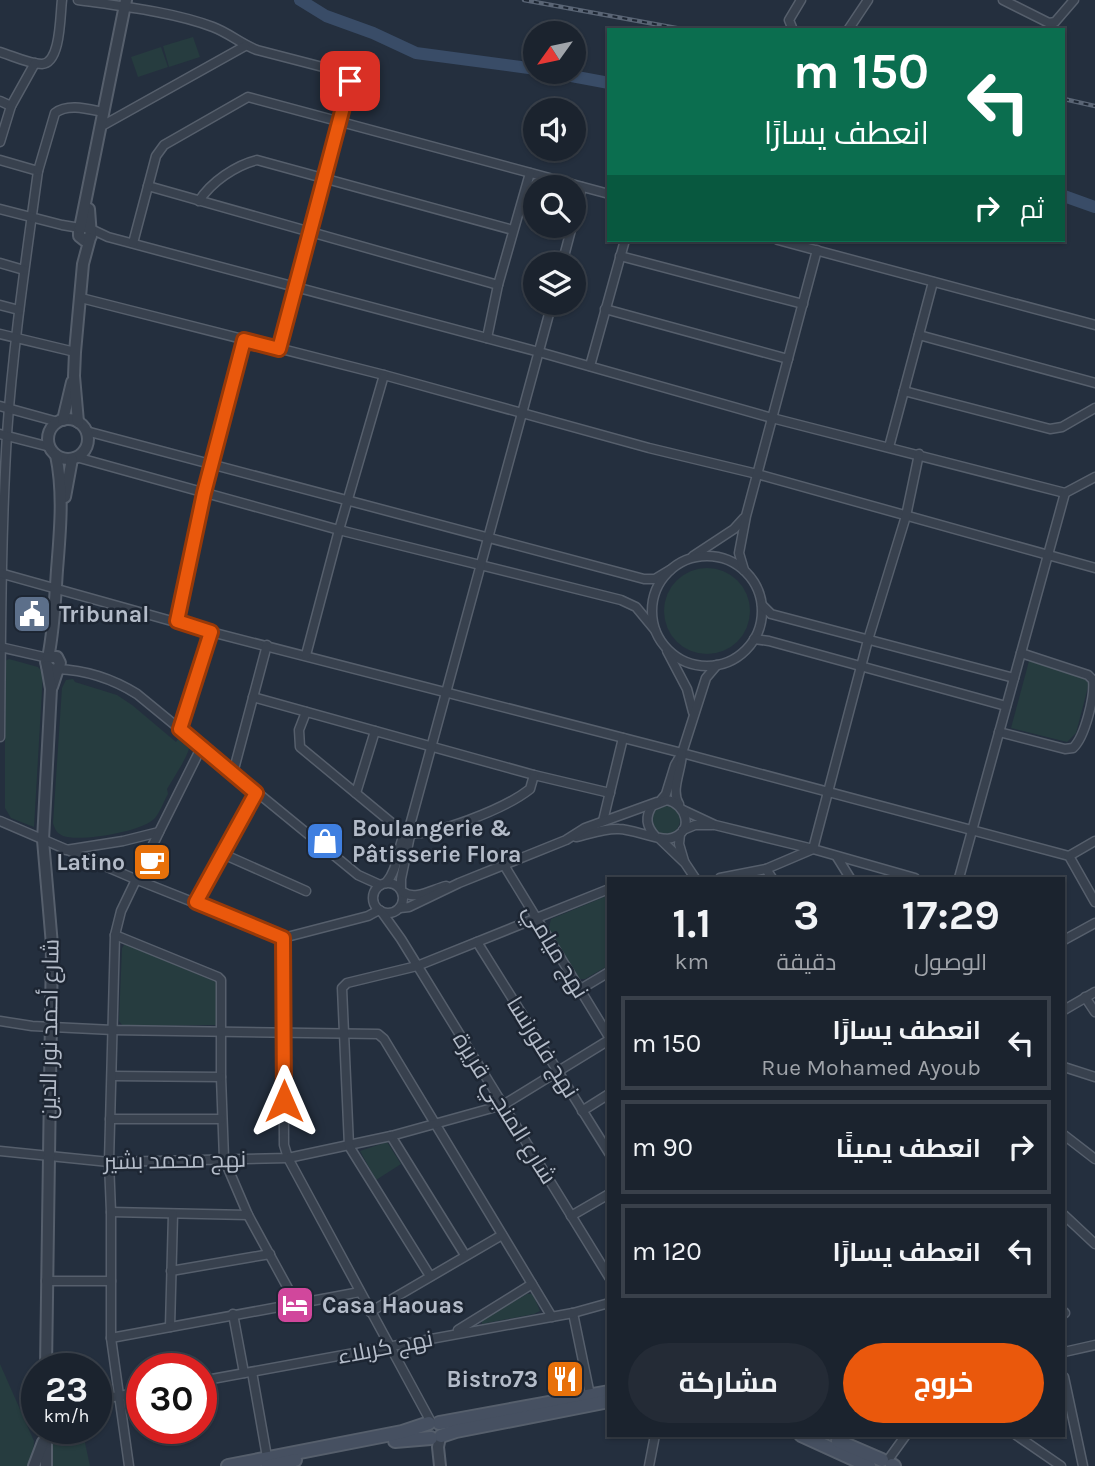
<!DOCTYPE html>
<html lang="ar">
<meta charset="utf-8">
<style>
:root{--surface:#1b232e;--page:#242b36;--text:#f1f3f6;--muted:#a0a4aa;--line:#39404a;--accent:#ea580c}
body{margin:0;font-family:Karla,Cairo,sans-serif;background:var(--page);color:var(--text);direction:rtl;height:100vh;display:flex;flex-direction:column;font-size:26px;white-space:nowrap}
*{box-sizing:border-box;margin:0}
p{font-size:23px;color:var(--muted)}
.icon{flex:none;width:38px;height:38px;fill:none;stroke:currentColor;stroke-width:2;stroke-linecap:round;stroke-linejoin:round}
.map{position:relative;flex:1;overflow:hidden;direction:ltr}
.sheet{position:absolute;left:607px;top:877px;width:458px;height:560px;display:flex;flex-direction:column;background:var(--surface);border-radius:0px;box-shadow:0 2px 5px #0004,0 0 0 2px var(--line);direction:rtl}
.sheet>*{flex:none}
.banner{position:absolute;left:607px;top:28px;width:458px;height:214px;border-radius:0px;box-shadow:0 2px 5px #0004,0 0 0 2px var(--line);direction:rtl;background:#0b6e4f;color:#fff;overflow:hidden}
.needle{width:46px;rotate:237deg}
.fabs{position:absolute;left:523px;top:21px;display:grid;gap:14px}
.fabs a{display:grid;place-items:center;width:63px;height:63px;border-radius:50%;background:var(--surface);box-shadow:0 2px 5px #0004,0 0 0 2px var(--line);font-size:35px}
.speed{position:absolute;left:21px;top:1353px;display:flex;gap:14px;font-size:35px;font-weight:700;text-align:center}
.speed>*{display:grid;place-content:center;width:91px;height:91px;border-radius:50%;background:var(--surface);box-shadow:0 2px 5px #0004,0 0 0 2px var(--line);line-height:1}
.speed small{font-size:18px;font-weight:400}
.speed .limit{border:10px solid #d22;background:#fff;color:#111}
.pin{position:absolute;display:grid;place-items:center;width:60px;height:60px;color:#fff;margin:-30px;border-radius:14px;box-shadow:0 4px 10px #0006}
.me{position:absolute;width:77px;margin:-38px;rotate:0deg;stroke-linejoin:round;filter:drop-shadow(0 0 5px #0008)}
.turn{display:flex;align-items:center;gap:24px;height:147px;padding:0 21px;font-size:32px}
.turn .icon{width:91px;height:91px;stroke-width:2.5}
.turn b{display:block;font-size:49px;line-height:60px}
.then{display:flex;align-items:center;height:66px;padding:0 21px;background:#0003;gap:14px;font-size:26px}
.eta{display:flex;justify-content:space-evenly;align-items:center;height:119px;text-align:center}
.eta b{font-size:42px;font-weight:700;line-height:49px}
.button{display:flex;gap:14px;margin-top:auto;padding:14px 21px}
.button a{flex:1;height:80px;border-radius:42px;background:var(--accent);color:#fff;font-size:28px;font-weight:700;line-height:80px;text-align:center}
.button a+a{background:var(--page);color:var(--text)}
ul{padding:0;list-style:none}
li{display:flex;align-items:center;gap:21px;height:94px;margin:0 14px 10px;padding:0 7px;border:4px solid var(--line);border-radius:0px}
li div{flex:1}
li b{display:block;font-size:26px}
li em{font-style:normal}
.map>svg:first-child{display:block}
</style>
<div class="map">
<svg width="1095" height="1466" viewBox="0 0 1095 1466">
<rect width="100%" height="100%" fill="#242f3e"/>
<g fill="#263c3f">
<path d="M193,37L200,57L169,67L163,46Z"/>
<path d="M161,47L168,67L138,77L131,57Z"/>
<circle cx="707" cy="611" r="43"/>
<path d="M9,659L38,667L43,673L34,827L11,818L5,808V661Z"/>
<path d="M1029,661L1083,676L1088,681V687L1076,733L1067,742L1011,728Z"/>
<path d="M73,679L75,682L117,695L132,705L176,742L178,739L189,748C188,756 173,779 167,789L168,794C164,801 160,812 155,818C143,832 79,842 63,836C57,833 55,830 53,823L62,688L66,680Z"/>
<circle cx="666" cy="820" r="14"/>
<path d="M609,895V965L585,979H579L548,931L551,919Z"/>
<path d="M125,944L216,982V1025L123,1026L119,1021L122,948Z"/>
<path d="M387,1142L401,1164L376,1180L360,1151Z"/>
<path d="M527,1294H533L540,1311L534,1314L482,1324V1320Z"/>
<path d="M0,1364L34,1441L33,1453L28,1466H0Z"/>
<path d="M84,1438L90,1466H50L51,1443Z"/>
</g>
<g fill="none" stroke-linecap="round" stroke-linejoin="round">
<g stroke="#394c67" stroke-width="12">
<path d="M300,0L326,16L373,33L416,53L536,69"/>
<path d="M550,72L609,83"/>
<path d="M1064,196L1095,207"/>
</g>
<defs>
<g id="minor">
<path d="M78,0C120,6 174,12 213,27C229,33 241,44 257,50L342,72L349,78L340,121L279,349"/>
<path d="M1003,0L1049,23L1055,22L1074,0"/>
<path d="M793,30L789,20L801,0"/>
<path d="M848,30L868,0"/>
<path d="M0,52C13,56 29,64 42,64C61,63 60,15 62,0"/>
<path d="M0,101L11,106"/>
<path d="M100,127L245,46"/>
<path d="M0,142L11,106L35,63"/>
<path d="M0,160L38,171C26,259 13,346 7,434C1,535 1,636 0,737"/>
<path d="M38,171L55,113C68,103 88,109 103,112"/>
<path d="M148,186L498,285"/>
<path d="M199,201C211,182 236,165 257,160L513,230"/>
<path d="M0,209L62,225L80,228"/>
<path d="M574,217L582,187"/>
<path d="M91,229L108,237L539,352L772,418L1065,493"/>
<path d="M778,240L1095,325"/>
<path d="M133,243L156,156L164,145L248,97L609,194"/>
<path d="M620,256L803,304"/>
<path d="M0,263L24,270"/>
<path d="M562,264L572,226"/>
<path d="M81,298L384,375L649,448L757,474L1095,568"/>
<path d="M0,305L19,310"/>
<path d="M605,309L788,359"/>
<path d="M0,334L75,352"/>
<path d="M919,335L1095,383"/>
<path d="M487,338L498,285L530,173"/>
<path d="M590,366L625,240"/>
<path d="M904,391L1050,429L1062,427L1095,408"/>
<path d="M0,406L58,422"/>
<path d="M86,431L644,579H655L670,570"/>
<path d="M0,434L50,447"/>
<path d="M889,447L933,282"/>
<path d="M76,457L339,530L621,600L636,607L655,630"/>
<path d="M693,556L734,529L744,518"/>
<circle cx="707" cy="611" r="55"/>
<path d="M744,570L739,553L746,516L817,250"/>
<path d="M0,573L211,632L682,753L1069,856L1095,902"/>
<path d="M762,605L771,614L1014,678"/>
<path d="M177,621L204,493L244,340"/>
<path d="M754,639L769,641L1006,706"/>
<path d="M0,647L48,658"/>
<path d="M667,651L687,689L693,712"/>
<path d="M306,655L339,530L384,375"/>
<path d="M57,669C85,670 113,679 137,694L358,875L380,885"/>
<path d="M253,697L534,775L610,793"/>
<path d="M306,712L299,730L300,747L404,833C433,838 506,808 530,789L534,775"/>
<path d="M180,729L211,632"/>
<path d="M999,732L1065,749L1073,748C1085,737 1095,696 1093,680L1088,675L1021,653"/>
<path d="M233,773L267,645"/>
<path d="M356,793L375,731"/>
<path d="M661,800L666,794L675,765L682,753L706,678L717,665"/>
<path d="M679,804C670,790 682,769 682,753"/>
<path d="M683,810L715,825L813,849L915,878"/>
<path d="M0,821L135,879L283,938L368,916L379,910"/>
<path d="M603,821L623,738"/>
<path d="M683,830L695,825H712"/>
<path d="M680,834L679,844L684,861"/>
<path d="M576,837C590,834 604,828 619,829C633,829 661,842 672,838C695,831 686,804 667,800L652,806C645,817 646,826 655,836"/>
<path d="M660,839L685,863L695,878"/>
<path d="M66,850L123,841L159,832L201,748"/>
<path d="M223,854L306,891"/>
<path d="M1069,856L1095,841"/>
<path d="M837,857L850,878"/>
<path d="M504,865L609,1037"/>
<path d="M766,869L813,849L868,640L906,516L919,454"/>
<path d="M720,878L766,869L772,878"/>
<path d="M959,878L1065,493L1095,477"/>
<circle cx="388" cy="898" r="15"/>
<path d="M386,883C401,866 396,841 410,825L552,303"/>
<path d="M401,889V879L411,831"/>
<path d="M403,892C415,901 433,889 446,886"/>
<path d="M196,902L256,793"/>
<path d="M400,908L409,907L459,883L566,840L585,828L657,802"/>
<path d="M381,911L401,939L609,1277"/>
<path d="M115,935L218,977L221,980V1077L224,1159L248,1215L296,1303"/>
<path d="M283,938L284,1145L288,1158L431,1422"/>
<path d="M1064,940L1095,923"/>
<path d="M477,942L609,1153"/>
<path d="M579,990L609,972"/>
<path d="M1085,997L1095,1012"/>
<path d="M1064,1010L1095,992"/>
<path d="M0,1021L32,1026L113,1030L378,1034L384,1039L552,1317"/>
<path d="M1064,1067L1095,1077"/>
<path d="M113,1076L221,1077"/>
<path d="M582,1111L609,1094"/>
<path d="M110,1119H221"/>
<path d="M1064,1135L1095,1159"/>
<path d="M391,1136L465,1255"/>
<path d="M0,1151L109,1162L288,1158L391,1136L503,1105L609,1040"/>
<path d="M111,1212L248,1215"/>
<path d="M1064,1215L1095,1244"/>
<path d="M571,1216L609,1194"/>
<path d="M171,1271L270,1254"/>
<path d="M430,1276L349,1146L342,988L347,983L417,966L609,889"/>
<path d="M46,1281H111"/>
<path d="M370,1312L502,1235"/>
<path d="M1064,1312L1065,1313"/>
<path d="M573,1313L590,1395"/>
<path d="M233,1314L244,1373"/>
<path d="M170,1327L173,1214"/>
<path d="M458,1330L532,1284"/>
<path d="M111,1338L360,1292"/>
<path d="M1064,1352L1095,1345"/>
<path d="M252,1372L267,1457"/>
<path d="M1064,1377L1083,1466"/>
<path d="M201,1381L573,1313L609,1303"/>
<path d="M96,1400L142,1392"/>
<path d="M1016,1435L1061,1466"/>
<path d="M888,1460L906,1435"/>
<path d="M129,1466L111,1338V1212L109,1162L115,935L121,911L159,832"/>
<path d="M649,1466L655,1435"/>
</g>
<g id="tertiary">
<path d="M89,209L91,236L84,240L79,236V229L82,226L91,229"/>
<path d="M80,228L126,0"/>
<circle cx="68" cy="439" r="20"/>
<path d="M63,420L72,382"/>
<path d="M78,422L74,376L75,352L83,264L90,238"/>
<path d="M65,497L72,459"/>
<path d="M48,658C54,629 55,600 57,570C60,532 64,493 56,455"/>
<path d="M52,687L60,663L57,657H49L46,662L47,666L52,670L57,669"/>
<path d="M46,1368L52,945L43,840L51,689L47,666"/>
<path d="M46,1428V1466"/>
<path d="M34,1466L43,1442"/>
<path d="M440,1466L438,1447L440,1437"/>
</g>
<g id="secondary">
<path d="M439,1423L609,1392"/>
<path d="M801,1435L869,1466"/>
<path d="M441,1436L456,1431L609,1401"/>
<path d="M395,1441L431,1438"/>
<path d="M838,1441L882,1460"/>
<path d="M892,1465L894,1466"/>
<path d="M228,1466L402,1432L429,1423"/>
<path d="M268,1466L295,1460"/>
</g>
</defs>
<use href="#minor" stroke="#565f6c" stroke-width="11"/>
<use href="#tertiary" stroke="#565f6c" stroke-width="14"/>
<use href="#secondary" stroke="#565f6c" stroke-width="16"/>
<use href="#minor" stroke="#38414e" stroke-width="8"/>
<use href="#tertiary" stroke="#38414e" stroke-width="10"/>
<use href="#secondary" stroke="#465061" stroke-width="12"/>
<defs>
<g id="rail">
<path d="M524,0L687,30"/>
<path d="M1064,99L1095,106"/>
</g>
</defs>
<use href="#rail" stroke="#5a6575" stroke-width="4.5"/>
<use href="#rail" stroke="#1d2633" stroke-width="2" stroke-dasharray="5" stroke-linecap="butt"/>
</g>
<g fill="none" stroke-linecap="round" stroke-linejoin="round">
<defs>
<path id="route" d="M284,1101L283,938L196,902L256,793L180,729L211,632L177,621L204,493L244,340L279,349L350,81"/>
</defs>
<use href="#route" stroke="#983908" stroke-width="18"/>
<use href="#route" stroke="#ea580c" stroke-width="12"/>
</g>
<defs>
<symbol id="civic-square" viewBox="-11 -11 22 22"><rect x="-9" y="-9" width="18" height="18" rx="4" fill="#5c6f8a" stroke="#1d2633"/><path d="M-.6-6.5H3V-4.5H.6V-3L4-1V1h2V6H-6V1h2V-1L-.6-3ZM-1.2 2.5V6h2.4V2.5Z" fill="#fff"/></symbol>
<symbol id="shop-square" viewBox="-11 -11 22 22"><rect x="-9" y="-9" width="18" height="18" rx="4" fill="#3f7fe0" stroke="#1d2633"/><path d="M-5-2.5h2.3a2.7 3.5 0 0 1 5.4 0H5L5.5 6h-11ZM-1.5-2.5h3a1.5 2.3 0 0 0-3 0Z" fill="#fff"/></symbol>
<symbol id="cafe-square" viewBox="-11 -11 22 22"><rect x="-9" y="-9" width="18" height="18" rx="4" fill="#e8710a" stroke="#1d2633"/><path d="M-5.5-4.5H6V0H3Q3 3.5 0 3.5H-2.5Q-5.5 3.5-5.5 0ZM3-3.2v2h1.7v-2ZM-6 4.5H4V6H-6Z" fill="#fff"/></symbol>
<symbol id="hotel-square" viewBox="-11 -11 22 22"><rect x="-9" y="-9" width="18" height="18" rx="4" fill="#d1479c" stroke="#1d2633"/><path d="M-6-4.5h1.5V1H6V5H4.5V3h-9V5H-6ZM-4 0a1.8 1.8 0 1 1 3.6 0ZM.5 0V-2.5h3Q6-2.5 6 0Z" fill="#fff"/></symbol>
<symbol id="restaurant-square" viewBox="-11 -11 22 22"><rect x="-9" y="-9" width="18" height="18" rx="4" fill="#e8710a" stroke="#1d2633"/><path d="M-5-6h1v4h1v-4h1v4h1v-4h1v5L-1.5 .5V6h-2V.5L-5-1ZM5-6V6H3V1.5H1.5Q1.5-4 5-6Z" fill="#fff"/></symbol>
</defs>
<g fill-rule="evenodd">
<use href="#civic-square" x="10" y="592" width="44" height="44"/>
<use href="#shop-square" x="303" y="819" width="44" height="44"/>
<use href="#cafe-square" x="130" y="840" width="44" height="44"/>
<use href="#hotel-square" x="273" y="1283" width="44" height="44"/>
<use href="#restaurant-square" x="543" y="1357" width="44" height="44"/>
</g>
<g text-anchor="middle" stroke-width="5" stroke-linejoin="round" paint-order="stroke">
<g font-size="23" font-weight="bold" fill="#b4bcc9" stroke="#1d2633" text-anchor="start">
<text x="59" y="622">Tribunal</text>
<text x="352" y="836">Boulangerie &amp;<tspan x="352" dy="26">Pâtisserie Flora</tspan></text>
<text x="125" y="870" text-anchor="end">Latino</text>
<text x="322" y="1313">Casa Haouas</text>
<text x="538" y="1387" text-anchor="end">Bistro73</text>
</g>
<g font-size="23" fill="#b4bcc9" stroke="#1d2633">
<text transform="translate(556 951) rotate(59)" y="8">نهج ميامي</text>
<text transform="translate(49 1029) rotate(-89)" y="8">شارع أحمد نور الدين</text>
<text transform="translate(543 1047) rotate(58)" y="8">نهج فلورنسا</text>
<text transform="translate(505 1108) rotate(58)" y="8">شارع المنجي قريرة</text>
<text transform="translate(175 1160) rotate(-1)" y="8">نهج محمد بشير</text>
<text transform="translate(385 1347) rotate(-11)" y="8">نهج كربلاء</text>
</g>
</g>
</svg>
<div class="fabs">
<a><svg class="needle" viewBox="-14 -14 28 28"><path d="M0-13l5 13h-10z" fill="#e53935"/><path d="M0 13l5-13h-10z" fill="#a0a4aa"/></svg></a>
<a><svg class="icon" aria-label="sound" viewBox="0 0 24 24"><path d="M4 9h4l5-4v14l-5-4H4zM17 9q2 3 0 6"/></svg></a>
<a><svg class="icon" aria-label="search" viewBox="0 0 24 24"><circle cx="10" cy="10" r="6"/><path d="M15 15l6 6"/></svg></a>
<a><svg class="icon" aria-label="layers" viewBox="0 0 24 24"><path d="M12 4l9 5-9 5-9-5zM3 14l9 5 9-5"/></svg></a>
</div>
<div class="speed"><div>23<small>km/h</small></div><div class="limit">30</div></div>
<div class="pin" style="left:350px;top:81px;background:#d93025"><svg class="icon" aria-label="arrive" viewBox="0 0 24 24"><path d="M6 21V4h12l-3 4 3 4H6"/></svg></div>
<svg class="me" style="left:284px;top:1101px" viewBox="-20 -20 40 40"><path d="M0-17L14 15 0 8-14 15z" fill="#ea580c" stroke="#fff" stroke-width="4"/></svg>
<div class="banner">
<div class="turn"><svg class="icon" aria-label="left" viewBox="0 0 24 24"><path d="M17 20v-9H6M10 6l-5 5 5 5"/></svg><div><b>150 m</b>انعطف يسارًا</div></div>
<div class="then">ثم<svg class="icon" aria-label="right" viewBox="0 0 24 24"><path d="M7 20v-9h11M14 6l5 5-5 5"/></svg></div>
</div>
<section class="sheet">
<div class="eta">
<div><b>17:29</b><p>الوصول</p></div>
<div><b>3</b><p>دقيقة</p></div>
<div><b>1.1</b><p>km</p></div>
</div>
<ul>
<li><svg class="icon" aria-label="left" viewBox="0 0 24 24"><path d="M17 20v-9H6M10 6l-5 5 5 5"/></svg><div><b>انعطف يسارًا</b><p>Rue Mohamed Ayoub</p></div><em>150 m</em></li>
<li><svg class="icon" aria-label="right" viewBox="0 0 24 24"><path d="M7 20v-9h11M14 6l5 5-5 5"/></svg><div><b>انعطف يمينًا</b></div><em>90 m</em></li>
<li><svg class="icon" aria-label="left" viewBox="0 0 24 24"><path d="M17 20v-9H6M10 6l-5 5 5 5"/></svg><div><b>انعطف يسارًا</b></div><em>120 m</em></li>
</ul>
<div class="button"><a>خروج</a><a>مشاركة</a></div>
</section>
</div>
